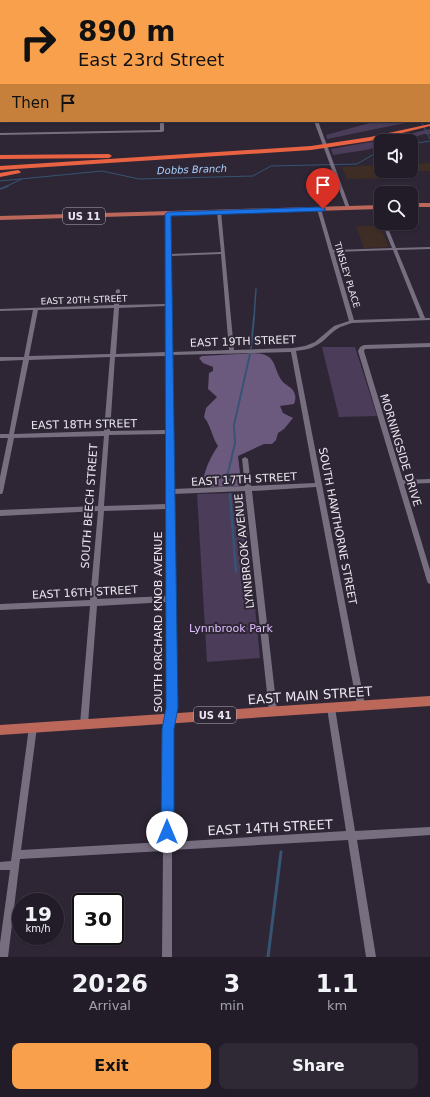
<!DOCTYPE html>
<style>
:root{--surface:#221c28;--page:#2e2934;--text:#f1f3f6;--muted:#a2a1a8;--line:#3f3a45;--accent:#f9a04c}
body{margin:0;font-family:"DejaVu Sans",sans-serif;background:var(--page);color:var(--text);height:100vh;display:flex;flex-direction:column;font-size:15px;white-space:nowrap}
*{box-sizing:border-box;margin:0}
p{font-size:13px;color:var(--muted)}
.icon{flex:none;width:22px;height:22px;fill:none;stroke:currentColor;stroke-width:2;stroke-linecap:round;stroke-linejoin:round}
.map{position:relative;height:957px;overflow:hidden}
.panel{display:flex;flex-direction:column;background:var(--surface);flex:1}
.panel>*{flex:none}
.banner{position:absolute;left:0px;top:0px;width:430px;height:122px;box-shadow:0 1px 3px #0004,0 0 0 1px var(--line);background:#f9a04c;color:#111;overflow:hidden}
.fabs{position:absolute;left:374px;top:134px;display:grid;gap:8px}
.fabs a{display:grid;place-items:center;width:44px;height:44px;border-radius:8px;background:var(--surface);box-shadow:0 1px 3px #0004,0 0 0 1px var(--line);font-size:20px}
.speed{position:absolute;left:12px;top:893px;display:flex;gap:8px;font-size:20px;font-weight:700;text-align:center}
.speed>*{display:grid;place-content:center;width:52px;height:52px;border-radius:50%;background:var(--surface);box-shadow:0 1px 3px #0004,0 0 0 1px var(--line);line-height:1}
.speed small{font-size:10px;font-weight:400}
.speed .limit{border:2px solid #111;border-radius:6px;background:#fff;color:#111}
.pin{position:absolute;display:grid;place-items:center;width:34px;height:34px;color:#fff;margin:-41px -17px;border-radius:50% 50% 50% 0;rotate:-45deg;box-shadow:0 0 4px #0007}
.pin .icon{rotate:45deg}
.me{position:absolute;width:44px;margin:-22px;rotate:0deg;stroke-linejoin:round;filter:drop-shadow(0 0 3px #0008)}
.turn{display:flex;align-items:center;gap:14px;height:84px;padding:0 12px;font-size:18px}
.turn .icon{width:52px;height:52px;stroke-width:2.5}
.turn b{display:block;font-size:28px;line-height:34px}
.then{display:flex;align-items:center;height:38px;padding:0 12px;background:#0003;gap:8px;font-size:15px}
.eta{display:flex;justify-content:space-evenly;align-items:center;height:68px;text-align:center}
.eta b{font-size:24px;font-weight:600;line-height:28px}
.action{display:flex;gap:8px;margin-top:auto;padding:8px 12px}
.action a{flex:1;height:46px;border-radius:8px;background:var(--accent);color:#111;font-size:16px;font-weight:600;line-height:46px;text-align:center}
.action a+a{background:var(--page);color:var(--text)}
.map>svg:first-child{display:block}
</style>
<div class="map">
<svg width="430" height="957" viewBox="0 0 430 957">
<rect width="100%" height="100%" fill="#2e2635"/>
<g fill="#3e2d24">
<path d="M430,163V171H418L408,178L347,179L342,167L381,165V171H411V164Z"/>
<path d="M356,226H380L389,247L364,248Z"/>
</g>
<g fill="#4b3c5a">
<path d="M377,121H415L327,139L326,135Z"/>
<path d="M430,129V134H424L403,141H381V146L366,150L333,155L331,149L393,138Z"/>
<path d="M322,347H355L377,416L339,417Z"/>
<path d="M244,493L260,658L207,662L197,494Z"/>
</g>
<path fill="#6c597e" d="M238,354C248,354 261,351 269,357C276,362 276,375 283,382C288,387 293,387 295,395C296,398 295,401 294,404L280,406L283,413L293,418L284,429L278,433L276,440L272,444H264L238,456L240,473L243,482L238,486L210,487L203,483C204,470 211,456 218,446C212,437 211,426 204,417L206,408L217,397L208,389L209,373L213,371V367L203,363L199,358L202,356Z"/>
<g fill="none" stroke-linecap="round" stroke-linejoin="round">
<g stroke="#365473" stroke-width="1">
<path d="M350,0L353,1"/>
<path d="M193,1L197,0"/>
<path d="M421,121L430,139"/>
<path d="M411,144L430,141"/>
<path d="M0,181L102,171L139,179L253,176L271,166L357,164L381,150"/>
<path d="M5,187L22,179"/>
</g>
<g stroke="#365473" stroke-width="1.5">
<path d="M0,189L8,186"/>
<path d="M254,318L256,289"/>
</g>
<g stroke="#365473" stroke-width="2">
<path d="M251,348L254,317"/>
<path d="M229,483L228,473L235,443L234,425L250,354"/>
</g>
<g stroke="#365473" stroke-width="2.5">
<path d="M229,482V486"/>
<path d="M230,494L236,572"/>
</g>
<path stroke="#365473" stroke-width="3" d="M268,957L281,852"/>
<g fill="#776f80" fill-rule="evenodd">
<rect x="53" y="0" width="2" height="1"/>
<rect x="88" y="0" width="2" height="1"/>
<rect x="164" y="0" width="2" height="1"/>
<rect x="273" y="0" width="2" height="1"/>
<rect x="429" y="14" width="1" height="2"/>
<rect x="429" y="36" width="1" height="2"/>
<rect x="0" y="45" width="1" height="2"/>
<rect x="429" y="51" width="1" height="2"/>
<rect x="0" y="59" width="1" height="2"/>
<rect x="429" y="68" width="1" height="2"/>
<rect x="0" y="74" width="1" height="2"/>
<rect x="429" y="86" width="1" height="2"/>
<rect x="0" y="90" width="1" height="2"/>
<rect x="0" y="107" width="1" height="2"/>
<rect x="0" y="116" width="1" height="2"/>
<path d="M160,121H164V131L162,132L0,135V133L160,130Z"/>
<path d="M314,121H318L350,208L349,209L346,208Z"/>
<path d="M377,206L380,207L381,216L379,215L376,207Z"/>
<path d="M318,208L321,209L333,250L392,248L382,223H386L396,248L430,247V249L397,250L425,318H430V320L352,323C347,325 341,326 337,329C330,333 325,341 317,345C311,349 303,350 296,351L365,705L364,708L361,709L358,708L357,705L316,487L252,491L277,711L276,714L273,715L270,714L269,711L245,491L173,494L176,708L172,729V842L346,831L327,708L328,705L331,704L334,705L335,708L355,831L430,827V835L357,840L376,957H366L348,840L172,850V957H162L163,851L20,859L8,957H0V943L10,870H0V862L11,861L29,727L30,724L33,723L36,724L37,727L21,850L163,842L164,729L168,708V602L97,606L88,724L87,727L84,728L81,727L80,724L90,606L0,610V604L90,600L98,511L0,516V510L98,506L104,436L14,438L3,492L2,494H0V477L8,438H0V434H9L23,360L0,361V357H24L33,310L0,311V309L114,305L116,290L118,289L120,290L119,305L166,304V214L168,213L170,214V254L221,252L217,212L219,211L221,212L234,350L293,348L305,346L315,342L334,326L349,321L317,209ZM393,250L420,318L354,320L334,252ZM221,254L229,350L172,352L170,256ZM166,306L167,352L116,354L119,308ZM114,308L110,354L29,356L38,310ZM291,352L315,483L251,486L248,459L245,457L242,459L245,486L173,489L172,355ZM167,356V430L110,431L115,357ZM110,357L104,431L14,434L29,360ZM167,434V504L104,506L109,435ZM167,509L168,596L97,599L104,511Z"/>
<path d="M430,343V347L365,349L364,351L403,480L430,479V483L404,484L430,570V584L428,583L427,581L358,351L360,347L364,345Z"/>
</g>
<g fill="#bb685b" fill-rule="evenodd">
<rect x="13" y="0" width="4" height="1"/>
<path d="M0,31H1L0,35Z"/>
<rect x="411" y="203" width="19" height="4"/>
<path d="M381,205V209L0,220V216Z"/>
<path d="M430,696V706L0,735V725Z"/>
</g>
<g fill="#e96343" fill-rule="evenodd">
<rect x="429" y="50" width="1" height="2"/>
<path d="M430,124V126L370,141L311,150L0,170V166L311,146L370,137Z"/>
<path d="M0,155L109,154L112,156L109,158L0,159Z"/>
<path d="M18,170L21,172L20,173L0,177V173Z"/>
</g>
</g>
<path fill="#1a73e8" stroke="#114b97" d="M323,207L325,208V211L171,216L178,708L174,729V832L172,836L167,838L163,836L161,832L162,729L166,708L165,214L168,212Z"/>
<g text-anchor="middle" stroke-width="4" stroke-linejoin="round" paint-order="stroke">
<g font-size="9" fill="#eae6ef" stroke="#2e2635">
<text transform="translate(347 275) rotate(73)" y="3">TINSLEY PLACE</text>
<text transform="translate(84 300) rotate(-2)" y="3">EAST 20TH STREET</text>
</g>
<g font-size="10" font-style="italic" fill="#a9d1fc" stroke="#2e2635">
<text transform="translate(192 169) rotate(-2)" y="4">Dobbs Branch</text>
</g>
<g fill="#2e2635" stroke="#b2acb7" stroke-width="1">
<rect x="63" y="208" width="42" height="16" rx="3"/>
<rect x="194" y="707" width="42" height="16" rx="3"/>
</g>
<g font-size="10" font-weight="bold" fill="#eae6ef">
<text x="84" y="220">US 11</text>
<text x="215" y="719">US 41</text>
</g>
<g font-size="11" fill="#eae6ef" stroke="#2e2635">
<text transform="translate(243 341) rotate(-2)" y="4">EAST 19TH STREET</text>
<text transform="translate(84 424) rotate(-1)" y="4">EAST 18TH STREET</text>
<text transform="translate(401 450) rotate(73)" y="4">MORNINGSIDE DRIVE</text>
<text transform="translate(244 479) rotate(-3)" y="4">EAST 17TH STREET</text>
<text transform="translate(89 506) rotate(-86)" y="4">SOUTH BEECH STREET</text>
<text transform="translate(338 526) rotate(79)" y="4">SOUTH HAWTHORNE STREET</text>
<text transform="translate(244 551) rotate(-96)" y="4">LYNNBROOK AVENUE</text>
<text transform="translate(85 592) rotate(-3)" y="4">EAST 16TH STREET</text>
<text transform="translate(158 622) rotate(-90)" y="4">SOUTH ORCHARD KNOB AVENUE</text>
</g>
<g font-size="11" fill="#debefe" stroke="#2e2635">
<text x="231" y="632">Lynnbrook Park</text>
</g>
<g font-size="13" fill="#eae6ef" stroke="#2e2635">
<text transform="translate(310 695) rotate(-4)" y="5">EAST MAIN STREET</text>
<text transform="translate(270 827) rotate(-3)" y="5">EAST 14TH STREET</text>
</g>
</g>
</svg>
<div class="fabs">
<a><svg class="icon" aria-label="sound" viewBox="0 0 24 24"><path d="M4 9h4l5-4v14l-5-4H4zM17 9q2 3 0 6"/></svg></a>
<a><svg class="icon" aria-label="search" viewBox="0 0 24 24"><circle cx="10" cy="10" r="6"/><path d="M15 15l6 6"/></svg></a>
</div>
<div class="speed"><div>19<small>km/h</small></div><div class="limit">30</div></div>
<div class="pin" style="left:323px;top:209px;background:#d93025"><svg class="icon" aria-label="arrive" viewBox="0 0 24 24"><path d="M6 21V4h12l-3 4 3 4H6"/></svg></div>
<svg class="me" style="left:167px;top:832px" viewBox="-20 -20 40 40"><circle r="19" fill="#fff"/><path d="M0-13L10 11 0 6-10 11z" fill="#1a73e8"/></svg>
<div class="banner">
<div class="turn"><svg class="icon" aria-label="right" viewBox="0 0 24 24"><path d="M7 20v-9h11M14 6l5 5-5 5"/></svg><div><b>890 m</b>East 23rd Street</div></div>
<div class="then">Then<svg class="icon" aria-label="arrive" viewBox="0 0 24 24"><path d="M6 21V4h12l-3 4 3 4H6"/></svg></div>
</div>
</div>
<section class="panel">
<div class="eta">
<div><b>20:26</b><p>Arrival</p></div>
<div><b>3</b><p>min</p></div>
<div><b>1.1</b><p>km</p></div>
</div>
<div class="action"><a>Exit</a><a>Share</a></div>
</section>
